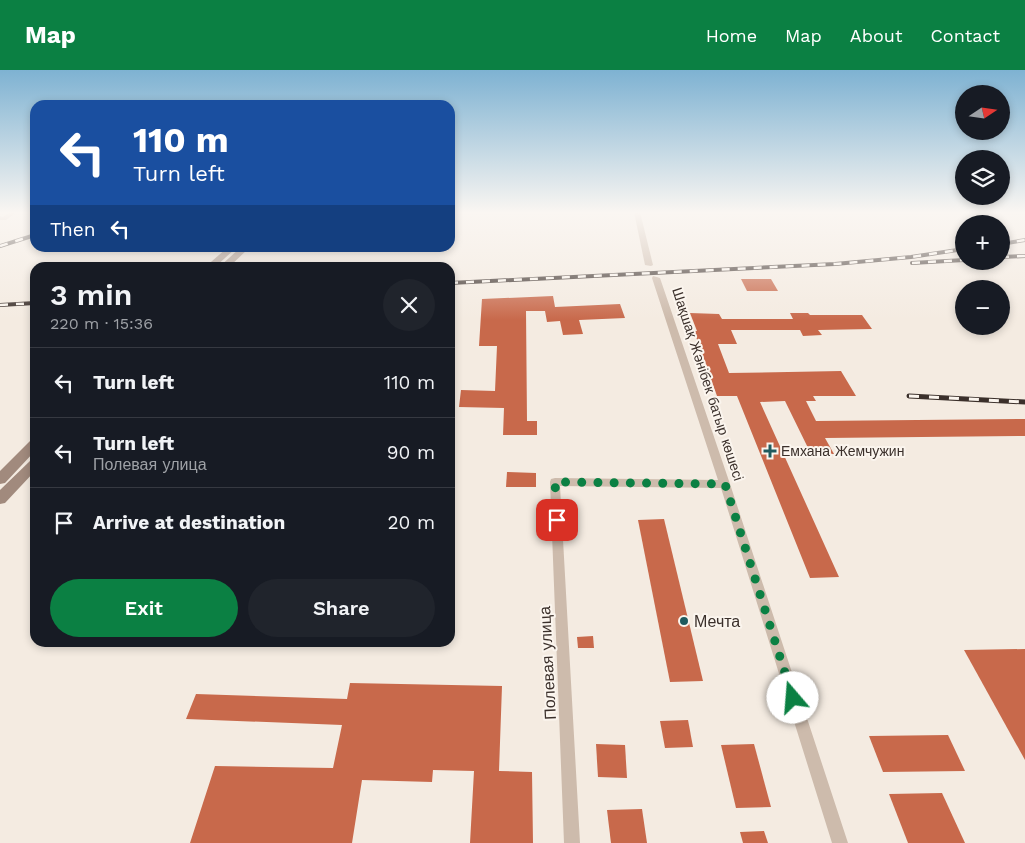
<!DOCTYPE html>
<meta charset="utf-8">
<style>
:root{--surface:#171b24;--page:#20242c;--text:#f1f3f6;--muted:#9ea1a6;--line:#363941;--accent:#0b8043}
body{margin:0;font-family:"Work Sans",sans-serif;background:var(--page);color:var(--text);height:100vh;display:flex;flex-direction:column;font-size:19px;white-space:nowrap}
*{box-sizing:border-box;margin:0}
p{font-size:16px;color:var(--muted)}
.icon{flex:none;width:28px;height:28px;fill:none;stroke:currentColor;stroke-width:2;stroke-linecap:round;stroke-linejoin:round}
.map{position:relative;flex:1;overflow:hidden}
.details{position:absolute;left:30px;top:192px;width:425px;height:385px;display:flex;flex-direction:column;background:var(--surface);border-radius:15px;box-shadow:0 2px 8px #0003}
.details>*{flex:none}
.top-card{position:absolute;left:30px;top:30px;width:425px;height:152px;border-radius:15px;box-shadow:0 2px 8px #0003;background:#1a4fa0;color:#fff;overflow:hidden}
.needle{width:32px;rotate:77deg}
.fabs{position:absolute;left:955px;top:15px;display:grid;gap:10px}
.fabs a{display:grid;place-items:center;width:55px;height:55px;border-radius:50%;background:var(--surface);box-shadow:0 2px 8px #0003;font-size:25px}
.pin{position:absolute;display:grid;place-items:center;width:42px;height:42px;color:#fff;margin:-21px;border-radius:10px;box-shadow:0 2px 8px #0006}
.me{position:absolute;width:55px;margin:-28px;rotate:342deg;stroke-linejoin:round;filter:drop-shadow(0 0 4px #0008)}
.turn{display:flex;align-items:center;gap:18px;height:105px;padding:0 20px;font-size:22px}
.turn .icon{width:65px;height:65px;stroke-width:2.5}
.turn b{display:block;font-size:35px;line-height:42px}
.then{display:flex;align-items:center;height:48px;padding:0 20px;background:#0003;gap:10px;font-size:19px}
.round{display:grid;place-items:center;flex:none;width:52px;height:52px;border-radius:26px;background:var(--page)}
.head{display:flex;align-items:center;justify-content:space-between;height:85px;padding:0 20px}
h1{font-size:30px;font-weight:600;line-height:38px}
.action{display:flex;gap:10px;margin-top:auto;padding:10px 20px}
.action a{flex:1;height:58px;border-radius:30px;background:var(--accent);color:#fff;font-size:20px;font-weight:600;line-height:58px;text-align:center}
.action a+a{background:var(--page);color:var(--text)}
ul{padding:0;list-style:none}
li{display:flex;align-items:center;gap:15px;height:70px;padding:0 20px;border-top:1px solid var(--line)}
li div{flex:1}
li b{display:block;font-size:19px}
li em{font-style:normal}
header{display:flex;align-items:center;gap:30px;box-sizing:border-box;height:70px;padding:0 25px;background:var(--accent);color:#fff}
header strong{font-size:24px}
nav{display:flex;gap:28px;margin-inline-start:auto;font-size:18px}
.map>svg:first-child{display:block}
</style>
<header>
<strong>Map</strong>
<nav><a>Home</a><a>Map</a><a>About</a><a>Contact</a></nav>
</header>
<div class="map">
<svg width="1025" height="773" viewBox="0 0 1025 773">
<rect width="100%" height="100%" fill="#f4ebe1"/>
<g fill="#c8694b">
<path d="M741,209H771L778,221H747Z"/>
<path d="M553,226L555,237L620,234L625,248L579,250L583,264L563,265L560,251L547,252L545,241H526L527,351H537V365H503L504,338L459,337L461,320L495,321L497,276H479L482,229Z"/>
<path d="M690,243L719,244L722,249H793L790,243H808L810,245H862L872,259L818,260L822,265L803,266L800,260H731L737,274H718L729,303L841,301L856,326H813L816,331H806L816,351L1025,349V366L825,368L834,384H811L785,331L760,332L839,507L810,508L737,326H717L694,261H697Z"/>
<path d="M507,402L536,403V417H506Z"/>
<path d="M664,449L703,611L670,612L638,450Z"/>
<path d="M593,566L594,578H578L577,567Z"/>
<path d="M1025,579V690L964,580Z"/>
<path d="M350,613L502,616L499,701L532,702L533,773H470L474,701L433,700L432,712L362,710L352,773H190L215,696L333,698L342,655L186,649L196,624L347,629Z"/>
<path d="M688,650L693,677L665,678L660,651Z"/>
<path d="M948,665L965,701L883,702L869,666Z"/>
<path d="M596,674L625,675L627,708L598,707Z"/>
<path d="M754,674L771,737L736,738L721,675Z"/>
<path d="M942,723L965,773H908L889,724Z"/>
<path d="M642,739L647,773H611L607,740Z"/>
<path d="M764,761L768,773H743L740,762Z"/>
</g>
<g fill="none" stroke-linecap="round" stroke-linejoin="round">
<g fill="#cdbbac" fill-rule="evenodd">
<path d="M10,142H17L6,150H0V146L3,147Z"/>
<path d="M634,142H640L653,195L651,196L645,195Z"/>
<path d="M653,206L660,208L730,414L848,773H832L721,418L560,416L580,773H564L550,412L551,409L555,408L718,410L652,208Z"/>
</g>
<g fill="#a18a7d" fill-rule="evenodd">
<path d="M227,178H236L214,198H204Z"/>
<path d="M240,178H249L228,198H218Z"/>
<path d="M35,368V381L5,413L0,414V401L31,370Z"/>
<path d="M35,388V401L5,433L0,434V420L31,390Z"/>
</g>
<defs>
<g id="rail-far1">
<path d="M1001,174L1025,170"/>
<path d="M0,176L35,165"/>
<path d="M1001,187L1025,186"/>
<path d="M912,193L964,190"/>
<path d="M450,213L835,194L911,187L964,179"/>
<path d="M0,235L35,233"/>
</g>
<path id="rail" d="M909,326L1025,332"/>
</defs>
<use href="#rail-far1" stroke="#3b302b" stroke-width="4"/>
<use href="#rail" stroke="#3b302b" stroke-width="5"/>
<use href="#rail-far1" stroke="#fbf5ee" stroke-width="2.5" stroke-dasharray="8" stroke-linecap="butt"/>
<use href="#rail" stroke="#fbf5ee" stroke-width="3" stroke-dasharray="10" stroke-linecap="butt"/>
</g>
<linearGradient id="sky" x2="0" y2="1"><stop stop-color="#7eb2d2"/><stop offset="0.57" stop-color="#faf6f2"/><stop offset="1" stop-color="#faf6f2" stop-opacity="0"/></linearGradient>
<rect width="1025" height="250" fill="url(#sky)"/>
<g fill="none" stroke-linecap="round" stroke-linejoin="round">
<path stroke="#0b8043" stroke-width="9" stroke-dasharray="0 16.2" d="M557,450L555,412L725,414L793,628"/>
</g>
<g fill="#1f5a5e" stroke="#fbf5ee" stroke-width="2">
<path d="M767.5 373.5h5v5h5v5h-5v5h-5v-5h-5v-5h5z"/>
<circle cx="684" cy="551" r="5"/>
</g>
<g text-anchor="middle" stroke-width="4" stroke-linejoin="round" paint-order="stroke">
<g font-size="14" fill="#3b302b" stroke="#fbf5ee">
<text transform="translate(708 314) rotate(72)" y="5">Шақшақ Жәнібек батыр көшесі</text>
</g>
<g font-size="14" fill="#3b302b" stroke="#fbf5ee" text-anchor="start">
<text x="781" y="386">Емхана Жемчужин</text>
</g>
<g font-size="16" fill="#3b302b" stroke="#fbf5ee" text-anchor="start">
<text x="694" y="557">Мечта</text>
</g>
<g font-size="16" fill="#3b302b" stroke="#fbf5ee">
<text transform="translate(547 593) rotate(-93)" y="6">Полевая улица</text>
</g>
</g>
</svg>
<div class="fabs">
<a><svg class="needle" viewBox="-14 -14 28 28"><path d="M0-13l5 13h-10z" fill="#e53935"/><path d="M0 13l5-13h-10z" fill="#9ea1a6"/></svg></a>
<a><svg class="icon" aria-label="layers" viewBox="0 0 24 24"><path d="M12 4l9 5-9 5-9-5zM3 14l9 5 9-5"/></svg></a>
<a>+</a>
<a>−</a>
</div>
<div class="pin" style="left:557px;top:450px;background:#d93025"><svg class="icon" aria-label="arrive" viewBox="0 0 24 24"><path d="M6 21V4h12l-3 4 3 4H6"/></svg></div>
<svg class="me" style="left:793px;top:628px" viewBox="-20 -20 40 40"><circle r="19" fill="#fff"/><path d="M0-13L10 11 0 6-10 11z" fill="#0b8043"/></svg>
<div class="top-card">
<div class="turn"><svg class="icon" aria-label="left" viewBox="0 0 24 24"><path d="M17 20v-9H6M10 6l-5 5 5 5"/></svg><div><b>110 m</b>Turn left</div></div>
<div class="then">Then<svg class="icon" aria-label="left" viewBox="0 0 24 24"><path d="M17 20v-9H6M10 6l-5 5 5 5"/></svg></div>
</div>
<section class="details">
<div class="head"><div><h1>3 min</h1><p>220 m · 15:36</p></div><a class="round"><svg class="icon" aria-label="close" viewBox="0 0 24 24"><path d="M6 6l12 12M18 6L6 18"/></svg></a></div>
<ul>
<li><svg class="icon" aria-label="left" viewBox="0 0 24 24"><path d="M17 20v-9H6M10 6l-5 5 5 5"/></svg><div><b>Turn left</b></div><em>110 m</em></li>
<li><svg class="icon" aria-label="left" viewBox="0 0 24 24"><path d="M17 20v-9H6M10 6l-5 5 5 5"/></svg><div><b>Turn left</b><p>Полевая улица</p></div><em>90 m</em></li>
<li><svg class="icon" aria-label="arrive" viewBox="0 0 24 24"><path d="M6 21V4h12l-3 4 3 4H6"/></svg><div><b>Arrive at destination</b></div><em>20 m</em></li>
</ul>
<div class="action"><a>Exit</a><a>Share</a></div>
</section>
</div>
